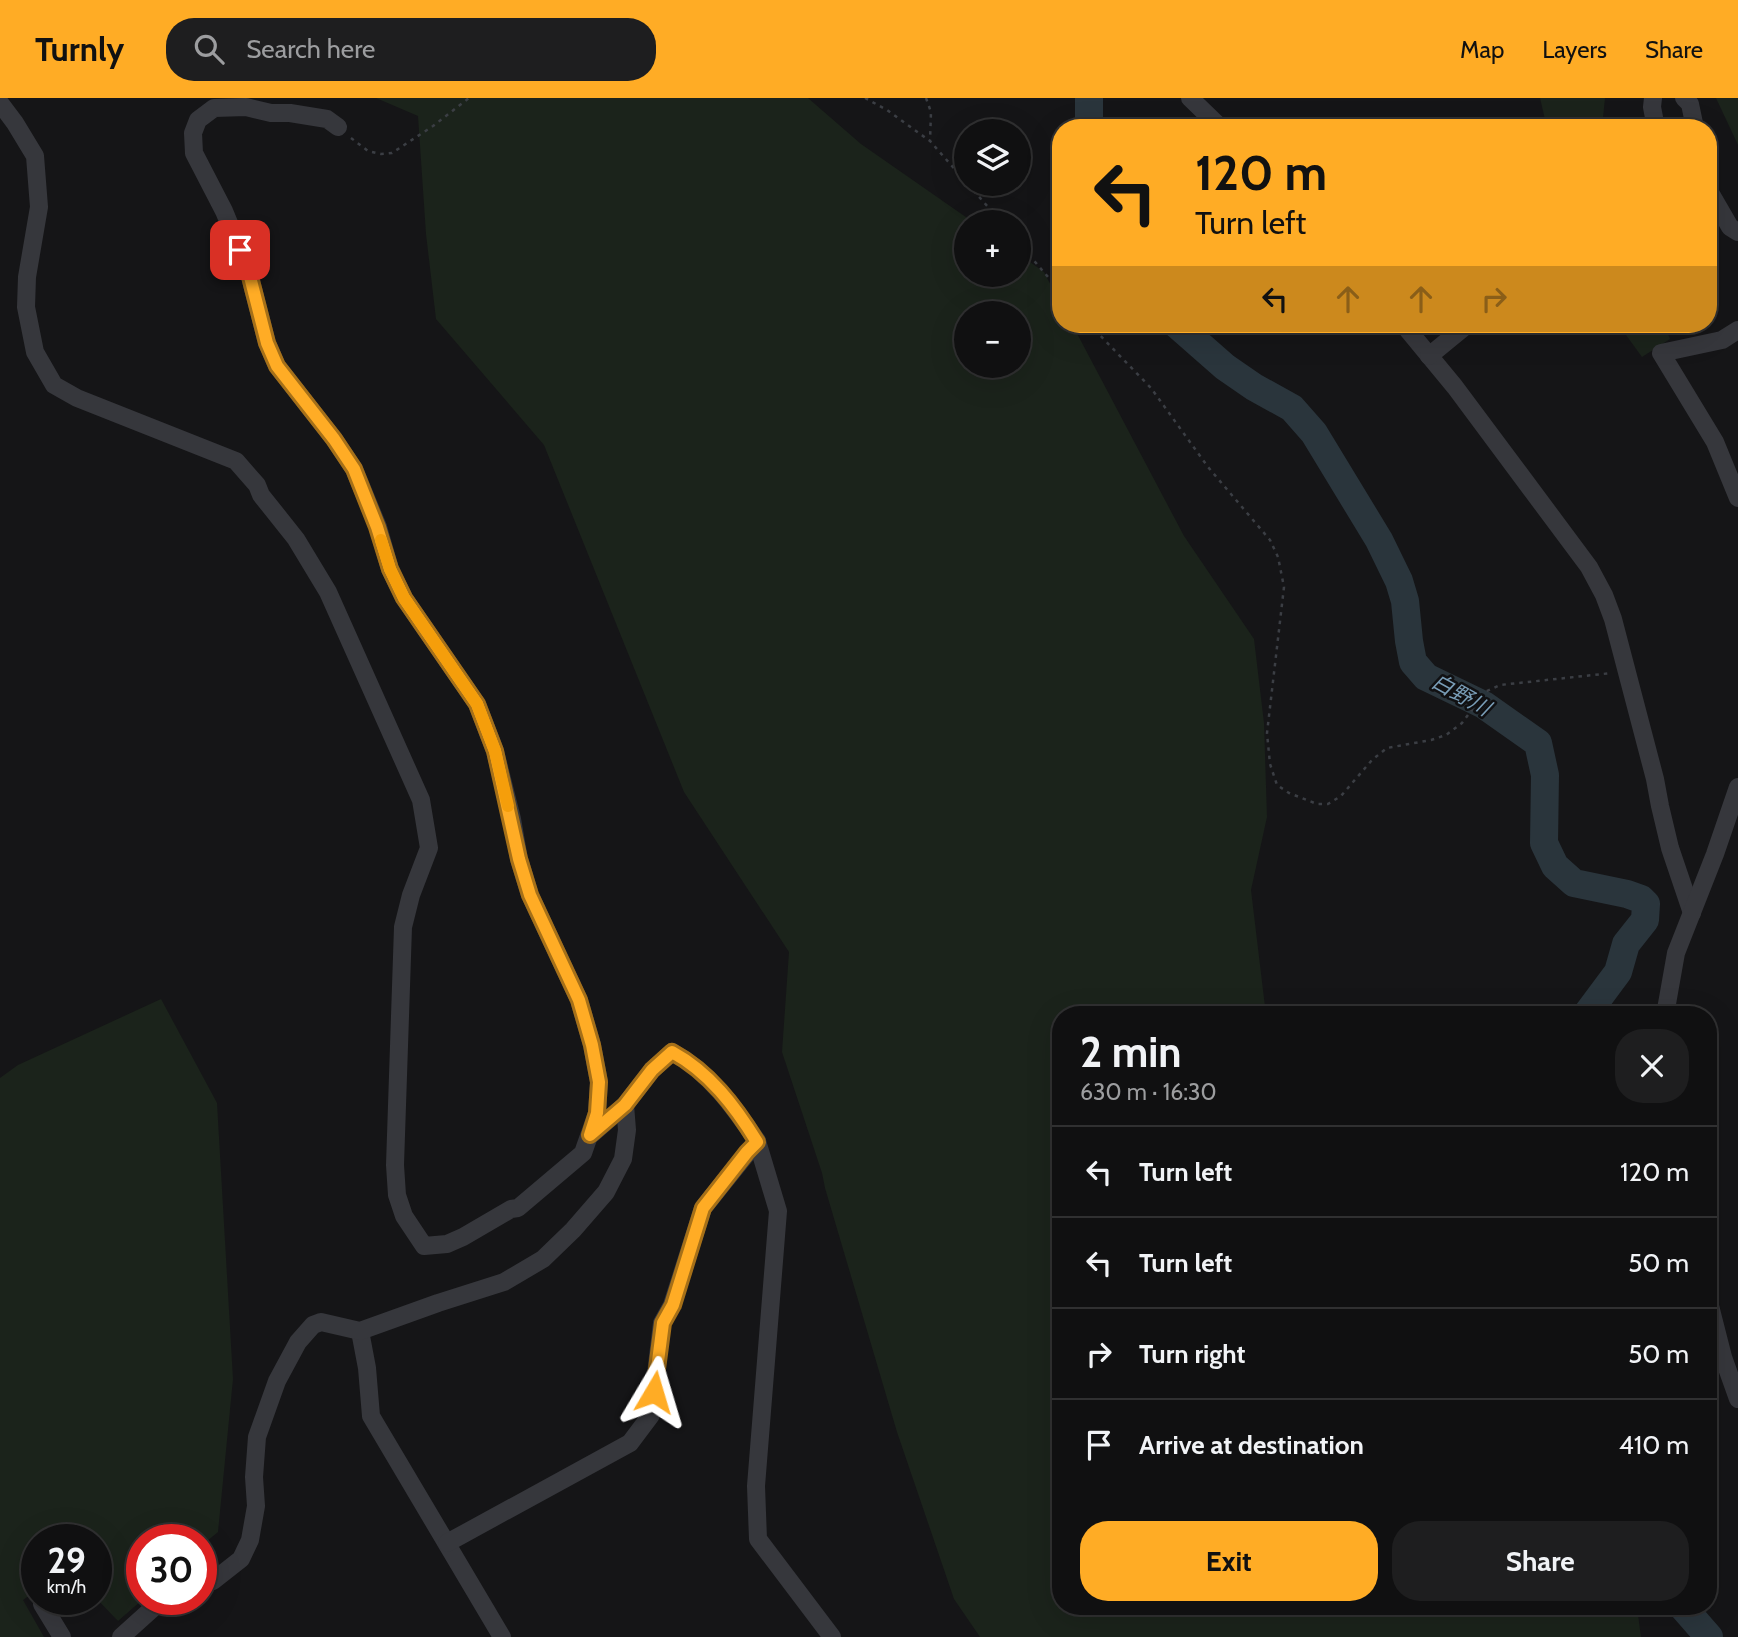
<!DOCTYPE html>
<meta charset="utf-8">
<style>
:root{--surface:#101011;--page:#1e1e1f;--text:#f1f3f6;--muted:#9c9d9f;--line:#303031;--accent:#ffac25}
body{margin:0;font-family:Cabin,"Noto Sans JP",sans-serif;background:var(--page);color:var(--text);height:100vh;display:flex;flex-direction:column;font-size:26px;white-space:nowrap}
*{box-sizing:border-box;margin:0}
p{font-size:23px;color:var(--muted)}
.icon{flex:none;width:38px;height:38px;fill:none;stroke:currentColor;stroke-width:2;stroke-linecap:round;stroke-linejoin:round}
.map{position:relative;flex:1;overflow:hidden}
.sheet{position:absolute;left:1052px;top:908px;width:665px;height:609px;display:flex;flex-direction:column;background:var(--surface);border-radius:28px;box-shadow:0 7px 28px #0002,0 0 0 2px var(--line)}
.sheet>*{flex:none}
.banner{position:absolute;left:1052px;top:21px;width:665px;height:214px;border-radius:28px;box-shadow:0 7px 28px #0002,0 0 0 2px var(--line);background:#ffac25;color:#111;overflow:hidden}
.controls{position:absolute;left:954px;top:21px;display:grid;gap:14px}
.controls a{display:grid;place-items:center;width:77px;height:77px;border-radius:50%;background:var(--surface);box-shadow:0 7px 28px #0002,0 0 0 2px var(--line);font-size:35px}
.speed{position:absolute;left:21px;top:1426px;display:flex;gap:14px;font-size:35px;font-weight:700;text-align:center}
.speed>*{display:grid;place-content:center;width:91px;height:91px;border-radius:50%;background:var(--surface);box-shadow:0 7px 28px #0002,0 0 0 2px var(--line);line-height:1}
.speed small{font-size:18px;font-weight:400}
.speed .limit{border:10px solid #d22;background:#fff;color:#111}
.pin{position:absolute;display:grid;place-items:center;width:60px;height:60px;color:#fff;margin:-30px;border-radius:14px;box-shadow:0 4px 10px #0006}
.me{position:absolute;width:77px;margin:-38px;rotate:7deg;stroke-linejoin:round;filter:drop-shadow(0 0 5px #0008)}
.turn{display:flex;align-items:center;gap:24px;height:147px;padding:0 28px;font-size:32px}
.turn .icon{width:91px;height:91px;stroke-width:2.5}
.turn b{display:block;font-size:49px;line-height:60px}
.lanes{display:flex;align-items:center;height:66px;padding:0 28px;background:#0003;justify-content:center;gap:35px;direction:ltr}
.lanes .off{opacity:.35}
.round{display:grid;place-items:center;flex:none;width:74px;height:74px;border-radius:28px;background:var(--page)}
.summary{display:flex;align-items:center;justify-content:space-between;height:119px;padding:0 28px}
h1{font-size:42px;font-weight:700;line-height:52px}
.action{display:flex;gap:14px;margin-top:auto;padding:14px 28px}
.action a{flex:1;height:80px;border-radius:28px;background:var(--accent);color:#111;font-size:28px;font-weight:700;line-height:80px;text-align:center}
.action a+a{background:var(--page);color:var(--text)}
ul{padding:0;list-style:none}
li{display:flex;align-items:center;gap:21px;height:91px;padding:0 28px;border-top:2px solid var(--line)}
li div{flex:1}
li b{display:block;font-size:26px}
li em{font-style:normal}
header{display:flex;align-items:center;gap:42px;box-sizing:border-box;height:98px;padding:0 35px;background:var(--accent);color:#111}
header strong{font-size:33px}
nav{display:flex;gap:38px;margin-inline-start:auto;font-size:24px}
.search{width:490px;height:63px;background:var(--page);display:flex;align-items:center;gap:18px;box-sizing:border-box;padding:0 24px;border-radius:28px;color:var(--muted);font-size:26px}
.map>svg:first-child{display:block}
</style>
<header>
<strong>Turnly</strong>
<div class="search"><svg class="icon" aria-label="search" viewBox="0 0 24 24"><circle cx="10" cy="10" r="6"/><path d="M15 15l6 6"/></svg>Search here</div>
<nav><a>Map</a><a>Layers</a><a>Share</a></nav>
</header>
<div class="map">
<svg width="1738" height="1539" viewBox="0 0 1738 1539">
<rect width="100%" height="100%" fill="#151517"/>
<g fill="#1b231b" fill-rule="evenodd">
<path d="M376,0H808L861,46L973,124H966V177H1018L1019,156L1044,174L1060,205V226H1072L1184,438L1254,541L1264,625L1267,719L1251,792L1266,917H1060V1508L1637,1509L1641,1539H980L954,1501L897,1334L825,1090L822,1075L782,954L789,854L684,694L544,347L436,221L426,136L418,18ZM1018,215V268H966V215Z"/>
<path d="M1540,0H1605L1602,30H1547Z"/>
<path d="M1716,0H1738V47Z"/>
<path d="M1618,226H1664L1670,241L1642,259Z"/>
<path d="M161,901L217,1005L233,1281L218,1434L201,1448V1442H142V1502L118,1523L96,1500V1442H37V1492L23,1502L44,1539H0V980L18,967Z"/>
</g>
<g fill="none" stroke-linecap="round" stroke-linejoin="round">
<g stroke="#2a353c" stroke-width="28">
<path d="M1089,30V0"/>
<path d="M1176,226L1225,269L1254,289L1292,310L1314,335L1379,442L1399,483L1405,503L1409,543L1413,564L1426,579L1484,607L1538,645L1545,677L1544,745L1555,768L1574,785L1627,796L1641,801L1646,806L1645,822L1626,846L1618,874L1586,917"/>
<path d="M1682,1508L1709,1539"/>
</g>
<g stroke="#3b3e44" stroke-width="2.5" stroke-dasharray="3.5 5" stroke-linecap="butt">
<path d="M865,0L887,12L930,43L966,84"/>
<path d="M926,0L931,14L930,43"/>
<path d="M351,40L368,53L381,56L392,55L433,28L469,0"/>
<path d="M968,86L1001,124"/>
<path d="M1018,144L1060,193"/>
<path d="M1089,226L1151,290L1208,369L1270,442L1278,459L1284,489L1267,635L1270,666L1277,687L1289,695L1317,706H1328L1341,698L1372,662L1387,650L1431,642L1446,637L1462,625L1485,594L1500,587L1612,575"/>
</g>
<g stroke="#36373c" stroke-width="18">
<path d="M1190,0L1221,30"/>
<path d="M1653,0L1652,9L1656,30"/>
<path d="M1684,0L1690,6L1695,30"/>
<path d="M0,5L15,25L35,58L39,109L27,179L26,209L35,254L54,287L77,300L236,363L257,387L261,397L296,441L328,494L421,702L429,750L411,797L403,829L395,1067L397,1097L404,1118L424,1148L447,1146L463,1139L511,1111L518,1110L583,1055L597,1015L599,984L592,947L579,902L530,797L519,761L512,721L495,653L477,606L404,500L390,471L378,429L354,371L334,341L277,268L267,245L248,171L224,113L194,55L193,35L198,22L214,10L246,9L271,15H290L327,21L338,29"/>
<path d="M1708,91L1730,129L1738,134"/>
<path d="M1403,226L1455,289L1589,469L1604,497L1613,521L1655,681L1660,708L1670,750L1692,815"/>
<path d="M1738,232L1722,242L1661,255L1715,344L1738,400"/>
<path d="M1429,258L1468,226"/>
<path d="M1665,917L1676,855L1715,756L1738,689"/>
<path d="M757,1043L778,1113L756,1388L758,1441L832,1539"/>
<path d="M1708,1200L1723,1259L1738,1301"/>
<path d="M360,1233L367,1270L371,1318L502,1539"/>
<path d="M447,1445L630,1345L651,1317L662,1225L672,1207L703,1110L757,1043C734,1009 709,974 672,954L652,972L625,1007L592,1036"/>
<path d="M201,1487L213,1483L241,1461L250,1442L256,1408L254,1379L257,1339L277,1283L298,1244L313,1227L321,1224L360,1233L438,1205L504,1184L543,1161L573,1132L606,1094L623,1061L627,1032L625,1007"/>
<path d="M42,1506L62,1539"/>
<path d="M121,1539L162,1502"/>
</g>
</g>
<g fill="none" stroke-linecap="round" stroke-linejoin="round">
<defs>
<path id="route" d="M240,152L248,171L267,245L277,268L334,341L354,371L377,429L390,471L404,500L477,606L495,653L519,761L530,797L579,902L592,947L599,984L597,1015L590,1037L625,1007L652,972L672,954C709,974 735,1008 757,1044L747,1054L703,1110L673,1207L663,1225L654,1294"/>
</defs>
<use href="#route" stroke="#a67018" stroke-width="18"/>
<use href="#route" stroke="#ffac25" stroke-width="12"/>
<path stroke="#f59e0b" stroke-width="12" d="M381,442L390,471L404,500L477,606L495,653L508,708"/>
</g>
<g text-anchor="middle" stroke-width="5" stroke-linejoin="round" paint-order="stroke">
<g font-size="21" font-style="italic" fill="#799db7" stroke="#101012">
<text transform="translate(1461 597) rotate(29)" y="7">白野川</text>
</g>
</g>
</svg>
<div class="controls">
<a><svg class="icon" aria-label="layers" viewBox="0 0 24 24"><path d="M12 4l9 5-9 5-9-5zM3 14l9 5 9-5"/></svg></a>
<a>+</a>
<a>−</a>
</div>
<div class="speed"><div>29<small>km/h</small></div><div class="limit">30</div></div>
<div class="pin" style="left:240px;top:152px;background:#d93025"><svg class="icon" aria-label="arrive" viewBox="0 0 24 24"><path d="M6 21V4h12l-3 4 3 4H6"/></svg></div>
<svg class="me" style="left:654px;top:1294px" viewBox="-20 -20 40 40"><path d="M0-17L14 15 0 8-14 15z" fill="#ffac25" stroke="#fff" stroke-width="4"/></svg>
<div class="banner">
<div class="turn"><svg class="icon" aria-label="left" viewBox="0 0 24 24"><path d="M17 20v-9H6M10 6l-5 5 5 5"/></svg><div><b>120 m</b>Turn left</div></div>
<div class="lanes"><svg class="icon" aria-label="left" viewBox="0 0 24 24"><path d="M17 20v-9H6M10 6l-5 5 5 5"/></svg><svg class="icon off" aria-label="ahead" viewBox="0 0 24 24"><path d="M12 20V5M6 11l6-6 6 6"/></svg><svg class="icon off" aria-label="ahead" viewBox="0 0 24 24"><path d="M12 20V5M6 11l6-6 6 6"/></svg><svg class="icon off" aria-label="right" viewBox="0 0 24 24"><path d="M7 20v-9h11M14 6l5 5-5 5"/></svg></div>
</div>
<section class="sheet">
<div class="summary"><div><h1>2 min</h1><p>630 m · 16:30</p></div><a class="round"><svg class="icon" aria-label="close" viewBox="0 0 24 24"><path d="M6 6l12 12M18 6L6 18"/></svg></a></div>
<ul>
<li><svg class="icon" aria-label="left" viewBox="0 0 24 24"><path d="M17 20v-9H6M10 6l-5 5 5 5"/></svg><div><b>Turn left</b></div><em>120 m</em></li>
<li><svg class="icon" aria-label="left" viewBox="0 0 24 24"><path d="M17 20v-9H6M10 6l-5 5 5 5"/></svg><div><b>Turn left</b></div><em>50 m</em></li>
<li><svg class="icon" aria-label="right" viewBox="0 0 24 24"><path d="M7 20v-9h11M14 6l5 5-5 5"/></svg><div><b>Turn right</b></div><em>50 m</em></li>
<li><svg class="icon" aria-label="arrive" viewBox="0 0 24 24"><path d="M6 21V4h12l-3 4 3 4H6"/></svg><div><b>Arrive at destination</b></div><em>410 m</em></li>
</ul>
<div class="action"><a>Exit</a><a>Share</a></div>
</section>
</div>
